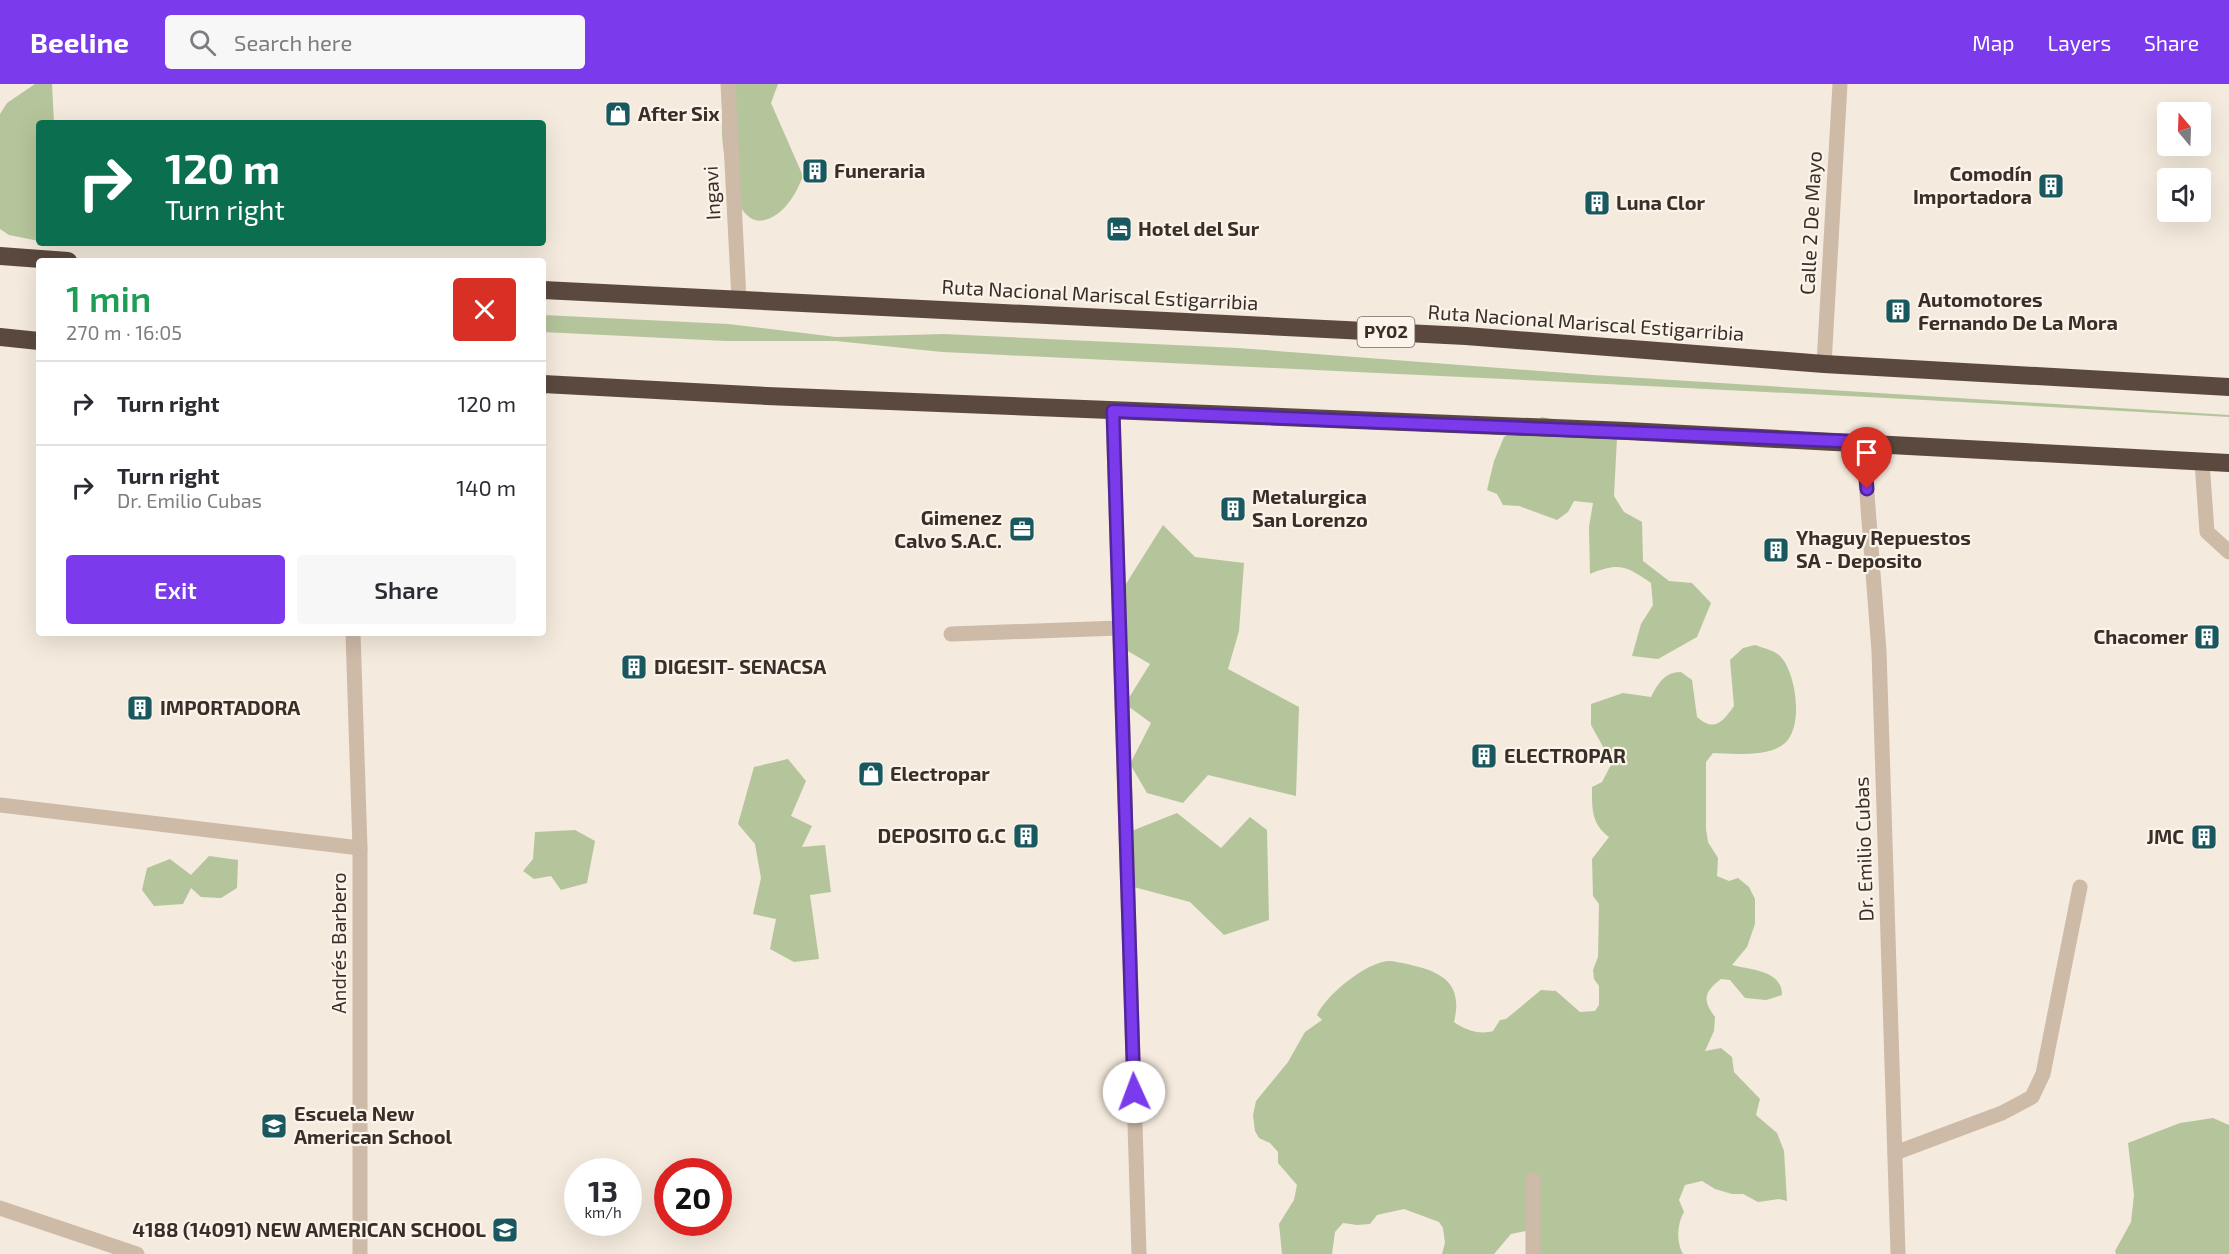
<!DOCTYPE html>
<meta charset="utf-8">
<style>
:root{--surface:#fff;--page:#f7f7f7;--text:#2b2b33;--muted:#7c7c81;--line:#e1e1e2;--accent:#7c3aed}
body{margin:0;font-family:"Exo 2",sans-serif;background:var(--page);color:var(--text);height:100vh;display:flex;flex-direction:column;font-size:22px;white-space:nowrap}
*{box-sizing:border-box;margin:0}
p{font-size:20px;color:var(--muted)}
.icon{flex:none;width:33px;height:33px;fill:none;stroke:currentColor;stroke-width:2;stroke-linecap:round;stroke-linejoin:round}
.map{position:relative;flex:1;overflow:hidden}
.sheet{position:absolute;left:36px;top:174px;width:510px;height:378px;display:flex;flex-direction:column;background:var(--surface);border-radius:6px;box-shadow:0 6px 24px #0002}
.sheet>*{flex:none}
.banner{position:absolute;left:36px;top:36px;width:510px;height:126px;border-radius:6px;box-shadow:0 6px 24px #0002;background:#0b6e4f;color:#fff;overflow:hidden}
.needle{width:39px;rotate:341deg}
.buttons{position:absolute;left:2157px;top:18px;display:grid;gap:12px}
.buttons a{display:grid;place-items:center;width:54px;height:54px;border-radius:6px;background:var(--surface);box-shadow:0 6px 24px #0002;font-size:30px}
.speed{position:absolute;left:564px;top:1074px;display:flex;gap:12px;font-size:30px;font-weight:700;text-align:center}
.speed>*{display:grid;place-content:center;width:78px;height:78px;border-radius:50%;background:var(--surface);box-shadow:0 6px 24px #0002;line-height:1}
.speed small{font-size:15px;font-weight:400}
.speed .limit{border:9px solid #d22;background:#fff;color:#111}
.pin{position:absolute;display:grid;place-items:center;width:51px;height:51px;color:#fff;margin:-62px -26px;border-radius:50% 50% 50% 0;rotate:-45deg;box-shadow:0 0 6px #0007}
.pin .icon{rotate:45deg}
.me{position:absolute;width:66px;margin:-33px;rotate:358deg;stroke-linejoin:round;filter:drop-shadow(0 0 4px #0008)}
.turn{display:flex;align-items:center;gap:21px;height:126px;padding:0 30px;font-size:27px}
.turn .icon{width:78px;height:78px;stroke-width:2.5}
.turn b{display:block;font-size:42px;line-height:51px}
.round{display:grid;place-items:center;flex:none;width:63px;height:63px;border-radius:6px;background:var(--page)}
.summary{display:flex;align-items:center;justify-content:space-between;height:102px;padding:0 30px}
h1{font-size:36px;font-weight:600;line-height:45px;color:#1e9e55}
.action{display:flex;gap:12px;margin-top:auto;padding:12px 30px}
.action a{flex:1;height:69px;border-radius:6px;background:var(--accent);color:#fff;font-size:24px;font-weight:600;line-height:69px;text-align:center}
.action a+a{background:var(--page);color:var(--text)}
ul{padding:0;list-style:none}
li{display:flex;align-items:center;gap:18px;height:84px;padding:0 30px;border-top:2px solid var(--line)}
li div{flex:1}
li b{display:block;font-size:22px}
li em{font-style:normal}
header{display:flex;align-items:center;gap:36px;box-sizing:border-box;height:84px;padding:0 30px;background:var(--accent);color:#fff}
header strong{font-size:28px}
nav{display:flex;gap:33px;margin-inline-start:auto;font-size:21px}
.search{width:420px;height:54px;background:var(--page);display:flex;align-items:center;gap:15px;box-sizing:border-box;padding:0 21px;border-radius:6px;color:var(--muted);font-size:22px}
.map>svg:first-child{display:block}
</style>
<header>
<strong>Beeline</strong>
<div class="search"><svg class="icon" aria-label="search" viewBox="0 0 24 24"><circle cx="10" cy="10" r="6"/><path d="M15 15l6 6"/></svg>Search here</div>
<nav><a>Map</a><a>Layers</a><a>Share</a></nav>
</header>
<div class="map">
<svg width="2229" height="1170" viewBox="0 0 2229 1170">
<rect width="100%" height="100%" fill="#f4eadd"/>
<g fill="#b5c59b">
<path d="M35,0H52L54,39H39V157L9,151L0,145V30L7,19Z"/>
<path d="M725,0H778L771,19L803,92C796,110 785,130 765,136C732,145 721,63 722,41C722,28 724,14 725,0Z"/>
<path d="M543,231L728,240L836,253L944,250L1238,264L1593,291L2229,331V333C1800,308 1371,289 942,268L836,257H726L543,248Z"/>
<path d="M1542,333L1575,340L1617,354L1614,412L1624,428L1642,438L1643,477L1669,497L1692,499L1711,519L1697,553L1658,575L1632,572L1641,540L1653,521L1651,499C1626,482 1619,478 1590,490L1589,443L1593,419L1574,417L1568,428L1557,436L1519,422L1503,421L1497,410L1487,406L1494,377L1504,353Z"/>
<path d="M1163,441L1195,473L1244,479L1239,547L1228,585L1299,623L1296,712L1208,691L1183,719L1147,709L1130,680L1151,639L1125,620L1150,580L1121,563L1119,511Z"/>
<path d="M1755,561C1763,564 1774,566 1780,572C1796,588 1804,642 1785,659C1770,673 1732,670 1713,669L1706,678V745L1708,758L1718,774L1717,792L1729,797L1738,794L1749,803L1755,815V840L1747,863L1732,881C1751,886 1782,886 1782,911L1766,916L1745,914L1730,896L1721,895C1704,908 1702,916 1715,933L1714,947L1705,967L1721,964L1732,973L1734,988L1760,1015L1756,1031L1777,1049L1784,1067L1787,1117L1779,1115L1758,1118L1743,1110H1732L1715,1105L1702,1097L1685,1101L1679,1116L1684,1128C1677,1140 1676,1158 1683,1170H1529L1537,1145L1511,1150L1494,1170H1442L1445,1159L1443,1144L1439,1138L1404,1125L1377,1131L1370,1140L1357,1141L1343,1139L1335,1148L1332,1170H1282L1279,1140L1294,1116L1297,1101L1278,1079V1068L1270,1059L1259,1054L1255,1047L1253,1031L1256,1017L1288,978L1305,948L1322,936L1317,931C1326,911 1366,878 1389,877C1394,877 1401,879 1407,880C1440,887 1464,898 1454,938C1465,946 1480,951 1493,947L1500,936L1506,935L1541,906L1556,907L1580,928L1595,927L1599,921V902L1594,895L1593,886L1598,873L1599,820L1593,812L1592,775L1609,753C1591,739 1592,724 1592,703L1602,698L1612,679L1591,641V620L1623,609L1651,613C1658,600 1664,588 1681,588L1692,596L1697,633C1714,648 1722,639 1734,622L1730,576L1743,564Z"/>
<path d="M788,675L806,697L791,732L812,742L802,763L825,761L831,808L810,811L819,875L794,878L770,865L776,835L753,830L761,794L755,760L738,740L754,683Z"/>
<path d="M1177,729L1221,764L1250,733L1267,746L1269,836L1224,851L1190,818L1130,802L1124,750Z"/>
<path d="M575,746L595,757L587,799L561,806L551,792L534,795L523,787L533,775L535,748Z"/>
<path d="M209,772L238,776L237,804L221,814L201,813L191,804L183,820L154,822L142,806L147,784L170,775L191,791Z"/>
<path d="M2213,1034L2229,1041V1170H2116L2115,1167L2131,1138L2134,1111L2128,1059L2180,1039Z"/>
</g>
<g fill="none" stroke-linecap="round" stroke-linejoin="round">
<g stroke="#cdbaa7" stroke-width="15">
<path d="M728,0L739,216"/>
<path d="M1824,280L1840,0"/>
<path d="M1113,327L1139,1170"/>
<path d="M1863,358L1879,567L1898,1170"/>
<path d="M2202,378L2207,448L2229,468"/>
<path d="M353,549L360,764V1170"/>
<path d="M951,550L1119,544"/>
<path d="M0,721L360,764"/>
<path d="M1895,1069L2002,1029L2032,1013L2043,990L2080,803"/>
<path d="M0,1124L137,1170"/>
<path d="M1533,1170V1096"/>
</g>
<g stroke="#5b493f" stroke-width="18">
<path d="M0,172L68,177"/>
<path d="M543,206L1466,252L1824,280L2229,303"/>
<path d="M0,253L39,257"/>
<path d="M543,300L767,312L1627,347L2229,379"/>
</g>
</g>
<g fill="none" stroke-linecap="round" stroke-linejoin="round">
<defs>
<path id="route" d="M1134,1008L1113,327L1863,358L1867,405"/>
</defs>
<use href="#route" stroke="#51269a" stroke-width="15"/>
<use href="#route" stroke="#7c3aed" stroke-width="10"/>
</g>
<defs>
<symbol id="shop-square" viewBox="-11 -11 22 22"><rect x="-9" y="-9" width="18" height="18" rx="4" fill="#1a585f" stroke="#fbf4ea"/><path d="M-5-2.5h2.3a2.7 3.5 0 0 1 5.4 0H5L5.5 6h-11ZM-1.5-2.5h3a1.5 2.3 0 0 0-3 0Z" fill="#fff"/></symbol>
<symbol id="building-square" viewBox="-11 -11 22 22"><rect x="-9" y="-9" width="18" height="18" rx="4" fill="#1a585f" stroke="#fbf4ea"/><path d="M-4-6H4V6H1V3H-1V6H-4ZM-2.5-4.3h1.7v1.8h-1.7ZM.8-4.3h1.7v1.8H.8ZM-2.5-1h1.7V.8h-1.7ZM.8-1h1.7V.8H.8Z" fill="#fff"/></symbol>
<symbol id="hotel-square" viewBox="-11 -11 22 22"><rect x="-9" y="-9" width="18" height="18" rx="4" fill="#1a585f" stroke="#fbf4ea"/><path d="M-6-4.5h1.5V1H6V5H4.5V3h-9V5H-6ZM-4 0a1.8 1.8 0 1 1 3.6 0ZM.5 0V-2.5h3Q6-2.5 6 0Z" fill="#fff"/></symbol>
<symbol id="office-square" viewBox="-11 -11 22 22"><rect x="-9" y="-9" width="18" height="18" rx="4" fill="#1a585f" stroke="#fbf4ea"/><path d="M-6-3h4V-5.5h4V-3h4V5H-6ZM-1-4.5V-3h2v-1.5ZM-6 0V1H6V0Z" fill="#fff"/></symbol>
<symbol id="school-square" viewBox="-11 -11 22 22"><rect x="-9" y="-9" width="18" height="18" rx="4" fill="#1a585f" stroke="#fbf4ea"/><path d="M0-5L7-2L0 1L-7-2ZM-4 1L0 2.5L4 1V4Q0 6-4 4Z" fill="#fff"/></symbol>
</defs>
<g fill-rule="evenodd">
<use href="#shop-square" x="603" y="15" width="30" height="30"/>
<use href="#building-square" x="800" y="72" width="30" height="30"/>
<use href="#building-square" x="2036" y="87" width="30" height="30"/>
<use href="#building-square" x="1582" y="104" width="30" height="30"/>
<use href="#hotel-square" x="1104" y="130" width="30" height="30"/>
<use href="#building-square" x="1883" y="212" width="30" height="30"/>
<use href="#building-square" x="1218" y="410" width="30" height="30"/>
<use href="#office-square" x="1007" y="430" width="30" height="30"/>
<use href="#building-square" x="1761" y="451" width="30" height="30"/>
<use href="#building-square" x="2192" y="538" width="30" height="30"/>
<use href="#building-square" x="619" y="568" width="30" height="30"/>
<use href="#building-square" x="125" y="609" width="30" height="30"/>
<use href="#building-square" x="1469" y="657" width="30" height="30"/>
<use href="#shop-square" x="856" y="675" width="30" height="30"/>
<use href="#building-square" x="1011" y="737" width="30" height="30"/>
<use href="#building-square" x="2189" y="738" width="30" height="30"/>
<use href="#school-square" x="259" y="1027" width="30" height="30"/>
<use href="#school-square" x="490" y="1131" width="30" height="30"/>
</g>
<g text-anchor="middle" stroke-width="4.5" stroke-linejoin="round" paint-order="stroke">
<rect fill="#fbf4ea" stroke="#746962" stroke-width="1.5" x="1357.5" y="233" width="57" height="30" rx="4.5"/>
<g font-size="18" font-weight="bold" fill="#3a2e28">
<text x="1386" y="254">PY02</text>
</g>
<g font-size="20" font-weight="bold" fill="#3a2e28" stroke="#fbf4ea" text-anchor="start">
<text x="638" y="37">After Six</text>
<text x="834" y="94">Funeraria</text>
<text x="2032" y="97" text-anchor="end">Comodín<tspan x="2032" dy="23">Importadora</tspan></text>
<text x="1616" y="126">Luna Clor</text>
<text x="1138" y="152">Hotel del Sur</text>
<text x="1918" y="223">Automotores<tspan x="1918" dy="23">Fernando De La Mora</tspan></text>
<text x="1252" y="420">Metalurgica<tspan x="1252" dy="23">San Lorenzo</tspan></text>
<text x="1002" y="441" text-anchor="end">Gimenez<tspan x="1002" dy="23">Calvo S.A.C.</tspan></text>
<text x="1796" y="461">Yhaguy Repuestos<tspan x="1796" dy="23">SA - Deposito</tspan></text>
<text x="2188" y="560" text-anchor="end">Chacomer</text>
<text x="654" y="590">DIGESIT- SENACSA</text>
<text x="160" y="631">IMPORTADORA</text>
<text x="1504" y="679">ELECTROPAR</text>
<text x="890" y="697">Electropar</text>
<text x="1006" y="759" text-anchor="end">DEPOSITO G.C</text>
<text x="2184" y="760" text-anchor="end">JMC</text>
<text x="294" y="1037">Escuela New<tspan x="294" dy="23">American School</tspan></text>
<text x="486" y="1153" text-anchor="end">4188 (14091) NEW AMERICAN SCHOOL</text>
</g>
<g font-size="20" fill="#3a2e28" stroke="#fbf4ea">
<text transform="translate(712 109) rotate(-93)" y="7">Ingavi</text>
<text transform="translate(1811 139) rotate(-87)" y="7">Calle 2 De Mayo</text>
<text transform="translate(1100 211) rotate(3)" y="7">Ruta Nacional Mariscal Estigarribia</text>
<text transform="translate(1586 239) rotate(4)" y="7">Ruta Nacional Mariscal Estigarribia</text>
<text transform="translate(1864 765) rotate(-92)" y="7">Dr. Emilio Cubas</text>
<text transform="translate(339 859) rotate(-90)" y="7">Andrés Barbero</text>
</g>
</g>
</svg>
<div class="buttons">
<a><svg class="needle" viewBox="-14 -14 28 28"><path d="M0-13l5 13h-10z" fill="#e53935"/><path d="M0 13l5-13h-10z" fill="#7c7c81"/></svg></a>
<a><svg class="icon" aria-label="sound" viewBox="0 0 24 24"><path d="M4 9h4l5-4v14l-5-4H4zM17 9q2 3 0 6"/></svg></a>
</div>
<div class="speed"><div>13<small>km/h</small></div><div class="limit">20</div></div>
<div class="pin" style="left:1867px;top:405px;background:#d93025"><svg class="icon" aria-label="arrive" viewBox="0 0 24 24"><path d="M6 21V4h12l-3 4 3 4H6"/></svg></div>
<svg class="me" style="left:1134px;top:1008px" viewBox="-20 -20 40 40"><circle r="19" fill="#fff"/><path d="M0-13L10 11 0 6-10 11z" fill="#7c3aed"/></svg>
<div class="banner">
<div class="turn"><svg class="icon" aria-label="right" viewBox="0 0 24 24"><path d="M7 20v-9h11M14 6l5 5-5 5"/></svg><div><b>120 m</b>Turn right</div></div>
</div>
<section class="sheet">
<div class="summary"><div><h1>1 min</h1><p>270 m · 16:05</p></div><a class="round" style="background:#d93025;color:#fff"><svg class="icon" aria-label="close" viewBox="0 0 24 24"><path d="M6 6l12 12M18 6L6 18"/></svg></a></div>
<ul>
<li><svg class="icon" aria-label="right" viewBox="0 0 24 24"><path d="M7 20v-9h11M14 6l5 5-5 5"/></svg><div><b>Turn right</b></div><em>120 m</em></li>
<li><svg class="icon" aria-label="right" viewBox="0 0 24 24"><path d="M7 20v-9h11M14 6l5 5-5 5"/></svg><div><b>Turn right</b><p>Dr. Emilio Cubas</p></div><em>140 m</em></li>
</ul>
<div class="action"><a>Exit</a><a>Share</a></div>
</section>
</div>
